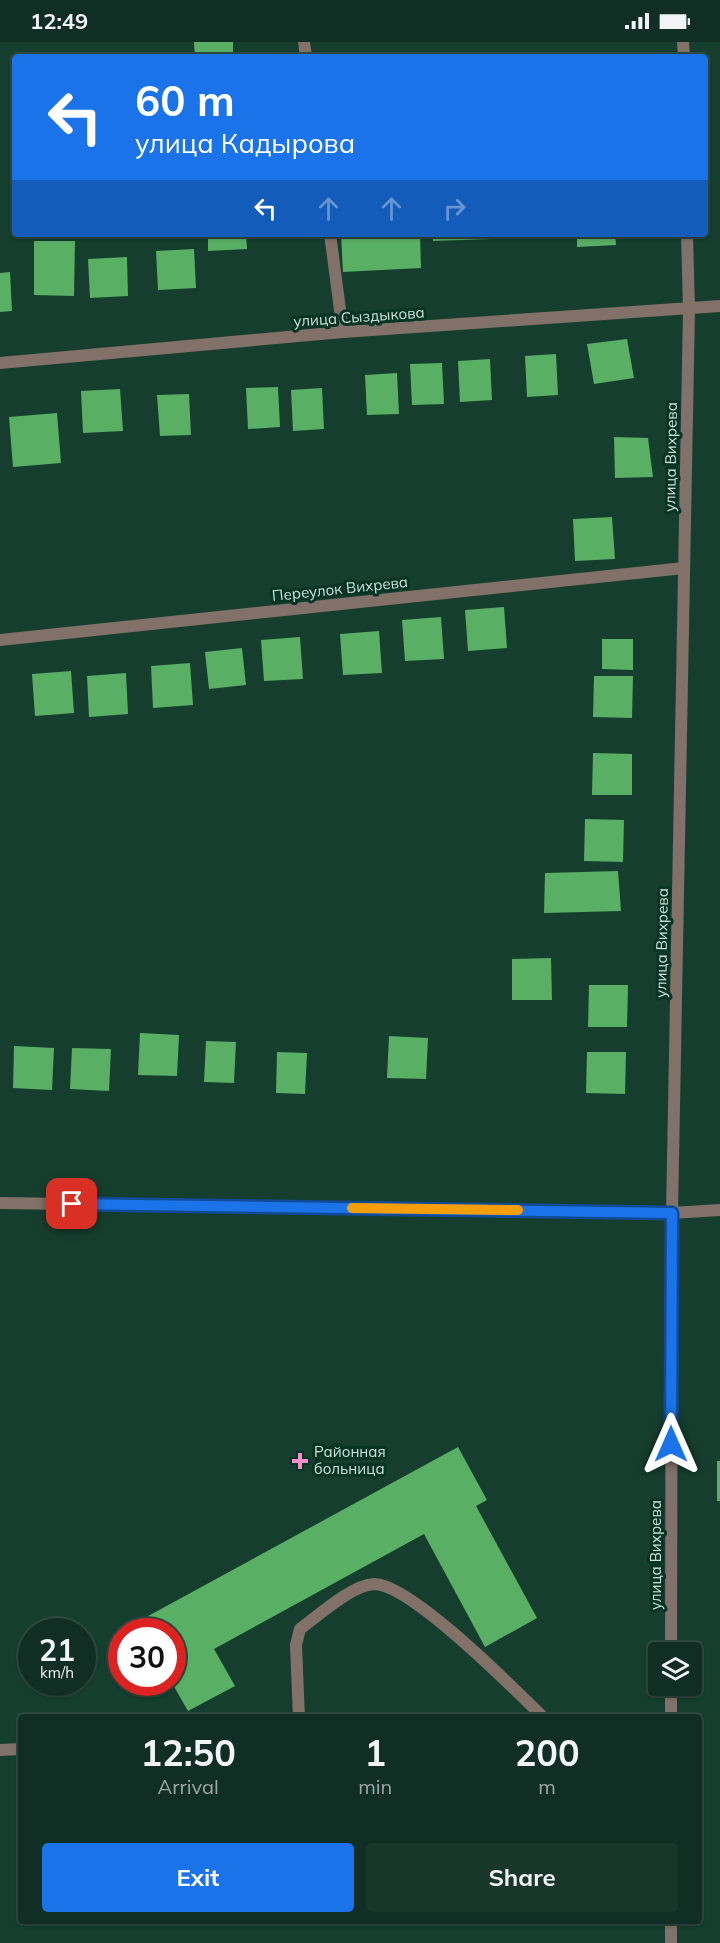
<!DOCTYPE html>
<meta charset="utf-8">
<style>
:root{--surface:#102e23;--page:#19362b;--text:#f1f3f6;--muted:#9ca8a6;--line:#304a41;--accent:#1a73e8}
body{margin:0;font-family:Mulish,sans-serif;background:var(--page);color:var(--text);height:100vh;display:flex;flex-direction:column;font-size:22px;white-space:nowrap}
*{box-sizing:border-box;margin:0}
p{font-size:20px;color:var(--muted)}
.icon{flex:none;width:33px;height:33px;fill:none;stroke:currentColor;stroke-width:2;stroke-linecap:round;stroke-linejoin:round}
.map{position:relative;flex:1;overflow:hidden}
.panel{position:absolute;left:18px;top:1672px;width:684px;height:210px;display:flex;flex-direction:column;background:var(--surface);border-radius:6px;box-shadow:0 2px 4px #0004,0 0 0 2px var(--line)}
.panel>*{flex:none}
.guide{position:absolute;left:12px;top:12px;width:696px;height:183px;border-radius:6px;box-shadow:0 2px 4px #0004,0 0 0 2px var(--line);background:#1a73e8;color:#fff;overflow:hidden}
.tools{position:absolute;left:648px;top:1600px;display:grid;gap:12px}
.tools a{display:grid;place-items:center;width:54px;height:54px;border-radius:6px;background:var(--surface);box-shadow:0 2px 4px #0004,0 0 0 2px var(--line);font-size:30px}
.speed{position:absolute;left:18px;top:1576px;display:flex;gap:12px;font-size:30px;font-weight:700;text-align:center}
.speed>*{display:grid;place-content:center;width:78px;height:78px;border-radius:50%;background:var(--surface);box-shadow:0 2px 4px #0004,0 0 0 2px var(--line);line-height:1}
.speed small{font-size:15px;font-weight:400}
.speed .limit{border:9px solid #d22;background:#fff;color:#111}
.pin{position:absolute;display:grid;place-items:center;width:51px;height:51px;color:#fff;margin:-26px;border-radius:12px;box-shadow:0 3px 9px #0006}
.me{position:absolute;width:66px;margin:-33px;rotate:0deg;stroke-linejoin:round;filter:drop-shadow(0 0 4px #0008)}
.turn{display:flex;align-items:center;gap:21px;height:126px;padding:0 24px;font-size:27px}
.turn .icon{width:78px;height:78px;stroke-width:2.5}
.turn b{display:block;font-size:42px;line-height:51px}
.lanes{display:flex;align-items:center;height:57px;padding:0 24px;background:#0003;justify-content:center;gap:30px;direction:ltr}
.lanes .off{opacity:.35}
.eta{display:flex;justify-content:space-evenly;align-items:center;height:102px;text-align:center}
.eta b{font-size:36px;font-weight:700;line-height:42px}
.primary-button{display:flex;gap:12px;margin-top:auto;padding:12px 24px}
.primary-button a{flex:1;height:69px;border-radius:6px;background:var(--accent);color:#fff;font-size:24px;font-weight:700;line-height:69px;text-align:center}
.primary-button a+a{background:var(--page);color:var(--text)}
.status{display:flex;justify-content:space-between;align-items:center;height:42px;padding:0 30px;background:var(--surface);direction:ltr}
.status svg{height:16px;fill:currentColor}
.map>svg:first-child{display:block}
</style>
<div class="status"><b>12:49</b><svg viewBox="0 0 49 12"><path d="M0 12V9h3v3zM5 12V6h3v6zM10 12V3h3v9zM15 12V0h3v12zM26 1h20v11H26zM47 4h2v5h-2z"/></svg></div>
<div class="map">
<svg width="720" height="1901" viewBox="0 0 720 1901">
<rect width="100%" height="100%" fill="#153e2f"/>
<g fill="#59af64">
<path d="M194,0H233V15H195Z"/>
<path d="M208,192H246L247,207L208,209Z"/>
<path d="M341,192H420L421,226L343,230Z"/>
<path d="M433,192H491V197L433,199Z"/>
<path d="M577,192H615L616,203L577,205Z"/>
<path d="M34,199H75L74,254L34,253Z"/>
<path d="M194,207L196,246L158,248L156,209Z"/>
<path d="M127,215L128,254L90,256L88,217Z"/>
<path d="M10,230L12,269L0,270V231Z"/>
<path d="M627,297L634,336L594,342L587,302Z"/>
<path d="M556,312L558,353L527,355L525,314Z"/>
<path d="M490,317L492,358L460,360L458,319Z"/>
<path d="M442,321L444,362L412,363L410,322Z"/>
<path d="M397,331L399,372L367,373L365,333Z"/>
<path d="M278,345L280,385L248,387L246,346Z"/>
<path d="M322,346L324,387L293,389L291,348Z"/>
<path d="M120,347L123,389L83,391L81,349Z"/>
<path d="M189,352L191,393L160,394L157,353Z"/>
<path d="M57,371L61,421L13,425L9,375Z"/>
<path d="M614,395L648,396L653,435L615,436Z"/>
<path d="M612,475L615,517L575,519L573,477Z"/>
<path d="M504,565L507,606L468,609L465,568Z"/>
<path d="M441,575L444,617L405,619L402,578Z"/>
<path d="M379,589L382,631L343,633L340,592Z"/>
<path d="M300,595L303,637L264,639L261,598Z"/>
<path d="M602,597H633V628L602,627Z"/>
<path d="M242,606L246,643L209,647L205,610Z"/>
<path d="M190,621L193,663L153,666L151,624Z"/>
<path d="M71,629L74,671L35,674L32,632Z"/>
<path d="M126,631L128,672L89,675L87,634Z"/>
<path d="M594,634H633L632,676L593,675Z"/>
<path d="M593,711L632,712V753H592Z"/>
<path d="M585,777L624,778L623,820L584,819Z"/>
<path d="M618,829L621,869L544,871L545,831Z"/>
<path d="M551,916L552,958H512V917Z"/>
<path d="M589,943H628L627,985H588Z"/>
<path d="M140,991L179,993L177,1034L138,1033Z"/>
<path d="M389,994L428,996L426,1037L387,1036Z"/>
<path d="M206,999L236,1000L234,1041L204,1040Z"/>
<path d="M14,1004L54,1006L52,1048L13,1046Z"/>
<path d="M72,1006L111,1007L109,1049L70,1047Z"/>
<path d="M277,1010L307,1011L305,1052L276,1051Z"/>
<path d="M587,1010H626L625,1052L586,1051Z"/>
<path d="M458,1405L487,1458L476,1464L537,1576L485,1605L424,1492L214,1607L235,1644L188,1669L172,1641V1590H146L139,1579Z"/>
<rect x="717" y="1419" width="3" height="40"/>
</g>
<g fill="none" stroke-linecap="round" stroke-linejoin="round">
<g stroke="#817169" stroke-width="12">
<path d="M0,598L684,526"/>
<path d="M299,1676L296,1603L300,1587C319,1573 352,1543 374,1542C411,1542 515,1648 544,1676"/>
<path d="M0,1708L21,1707"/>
</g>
<g stroke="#817169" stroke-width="12">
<path d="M304,0L306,15"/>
<path d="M683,0L684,15"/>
<path d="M330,192L343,290"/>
<path d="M0,321L343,290L720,264"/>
<path d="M0,1161L672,1171L720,1168"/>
<path d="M671,1611L672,1171L689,267L687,192"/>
<path d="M671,1676V1644"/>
<path d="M671,1880V1901"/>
</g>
</g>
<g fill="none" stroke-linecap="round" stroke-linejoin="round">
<defs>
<path id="route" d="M72,1162L672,1171L671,1402"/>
</defs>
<use href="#route" stroke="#114b97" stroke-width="15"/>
<use href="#route" stroke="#1a73e8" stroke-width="10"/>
<path stroke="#f59e0b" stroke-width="10" d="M352,1166L518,1168"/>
</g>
<path fill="#f98fca" stroke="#083426" stroke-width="2" d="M297 1410h6v6h6v6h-6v6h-6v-6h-6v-6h6z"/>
<g text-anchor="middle" stroke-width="6" stroke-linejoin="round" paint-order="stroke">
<g font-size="15" fill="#cce2d8" stroke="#083426">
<text transform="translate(359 275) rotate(-4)" y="5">улица Сыздыкова</text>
<text transform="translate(671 415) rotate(-89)" y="5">улица Вихрева</text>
<text transform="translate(340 547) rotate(-6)" y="5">Переулок Вихрева</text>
<text transform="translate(662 901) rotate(-89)" y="5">улица Вихрева</text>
<text transform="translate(656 1513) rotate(-90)" y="5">улица Вихрева</text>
</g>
<g font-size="15" fill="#cce2d8" stroke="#083426" text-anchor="start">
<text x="314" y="1415">Районная<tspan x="314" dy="17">больница</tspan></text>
</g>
</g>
</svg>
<div class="tools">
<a><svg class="icon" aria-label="layers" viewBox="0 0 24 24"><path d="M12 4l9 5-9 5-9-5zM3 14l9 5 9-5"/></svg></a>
</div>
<div class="speed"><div>21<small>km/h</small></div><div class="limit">30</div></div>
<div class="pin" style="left:72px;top:1162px;background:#d93025"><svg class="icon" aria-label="arrive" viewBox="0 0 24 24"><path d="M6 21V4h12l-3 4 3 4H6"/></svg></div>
<svg class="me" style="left:671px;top:1402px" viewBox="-20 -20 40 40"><path d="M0-17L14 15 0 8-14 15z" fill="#1a73e8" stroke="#fff" stroke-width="4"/></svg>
<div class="guide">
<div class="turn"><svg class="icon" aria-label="left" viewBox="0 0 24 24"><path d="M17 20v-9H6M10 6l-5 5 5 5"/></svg><div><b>60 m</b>улица Кадырова</div></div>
<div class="lanes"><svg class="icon" aria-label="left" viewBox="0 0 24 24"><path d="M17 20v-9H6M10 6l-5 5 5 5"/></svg><svg class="icon off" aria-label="ahead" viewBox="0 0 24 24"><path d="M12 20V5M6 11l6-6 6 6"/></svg><svg class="icon off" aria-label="ahead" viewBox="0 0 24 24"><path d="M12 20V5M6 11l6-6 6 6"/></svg><svg class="icon off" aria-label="right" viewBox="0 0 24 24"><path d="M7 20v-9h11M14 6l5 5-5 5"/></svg></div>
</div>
<section class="panel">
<div class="eta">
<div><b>12:50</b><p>Arrival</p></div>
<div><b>1</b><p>min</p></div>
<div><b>200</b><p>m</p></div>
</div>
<div class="primary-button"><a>Exit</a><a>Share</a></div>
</section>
</div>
